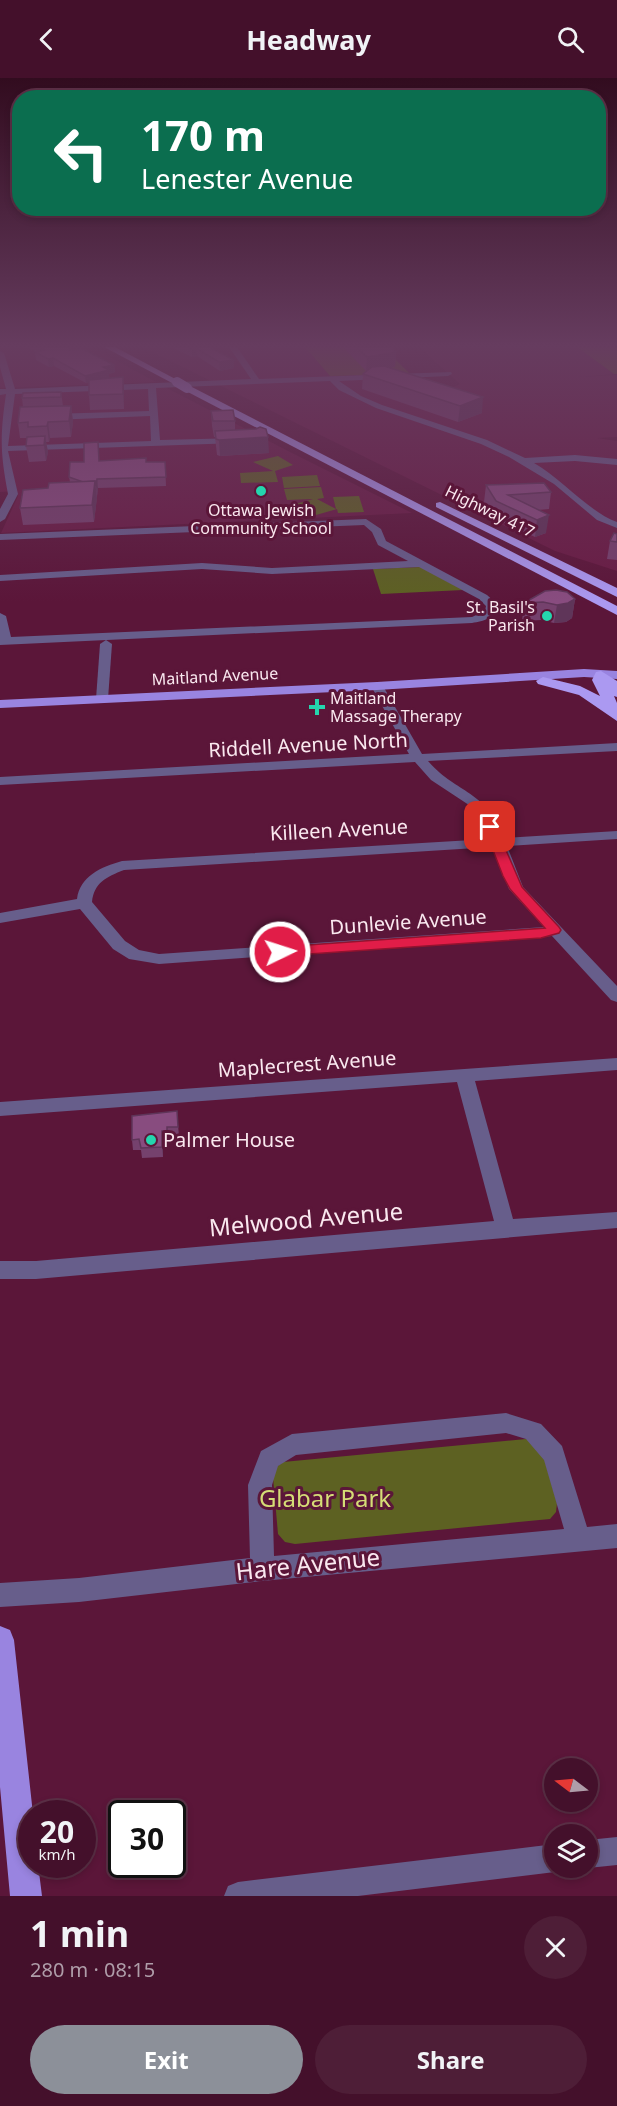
<!DOCTYPE html>
<meta charset="utf-8">
<style>
:root{--surface:#44102b;--page:#4e1e37;--text:#f1f3f6;--muted:#af9da9;--line:#5c3047;--accent:#8c9099}
body{margin:0;font-family:"Noto Sans",sans-serif;background:var(--page);color:var(--text);height:100vh;display:flex;flex-direction:column;font-size:22px;white-space:nowrap}
*{box-sizing:border-box;margin:0}
p{font-size:20px;color:var(--muted)}
.icon{flex:none;width:33px;height:33px;fill:none;stroke:currentColor;stroke-width:2;stroke-linecap:round;stroke-linejoin:round}
.map{position:relative;height:1818px;overflow:hidden}
.side{display:flex;flex-direction:column;background:var(--surface);flex:1}
.side>*{flex:none}
.top-card{position:absolute;left:12px;top:12px;width:594px;height:126px;border-radius:24px;box-shadow:0 3px 9px #0003,0 0 0 2px var(--line);background:#0b6e4f;color:#fff;overflow:hidden}
.needle{width:39px;rotate:286deg}
.buttons{position:absolute;left:544px;top:1680px;display:grid;gap:12px}
.buttons a{display:grid;place-items:center;width:54px;height:54px;border-radius:50%;background:var(--surface);box-shadow:0 3px 9px #0003,0 0 0 2px var(--line);font-size:30px}
.speed{position:absolute;left:18px;top:1722px;display:flex;gap:12px;font-size:30px;font-weight:700;text-align:center}
.speed>*{display:grid;place-content:center;width:78px;height:78px;border-radius:50%;background:var(--surface);box-shadow:0 3px 9px #0003,0 0 0 2px var(--line);line-height:1}
.speed small{font-size:15px;font-weight:400}
.speed .limit{border:3px solid #111;border-radius:9px;background:#fff;color:#111}
.pin{position:absolute;display:grid;place-items:center;width:51px;height:51px;color:#fff;margin:-26px;border-radius:12px;box-shadow:0 3px 9px #0006}
.me{position:absolute;width:66px;margin:-33px;rotate:86deg;stroke-linejoin:round;filter:drop-shadow(0 0 4px #0008)}
.turn{display:flex;align-items:center;gap:21px;height:126px;padding:0 30px;font-size:27px}
.turn .icon{width:78px;height:78px;stroke-width:2.5}
.turn b{display:block;font-size:42px;line-height:51px}
.round{display:grid;place-items:center;flex:none;width:63px;height:63px;border-radius:32px;background:var(--page)}
.summary{display:flex;align-items:center;justify-content:space-between;height:102px;padding:0 30px}
h1{font-size:36px;font-weight:700;line-height:45px}
.cta{display:flex;gap:12px;margin-top:auto;padding:12px 30px}
.cta a{flex:1;height:69px;border-radius:36px;background:var(--accent);color:#fff;font-size:24px;font-weight:700;line-height:69px;text-align:center}
.cta a+a{background:var(--page);color:var(--text)}
header{display:flex;justify-content:space-between;align-items:center;height:78px;padding:0 30px;background:var(--surface);font-size:27px;font-weight:700}
.map>svg:first-child{display:block}
</style>
<header><svg class="icon" aria-label="back" viewBox="0 0 24 24"><path d="M15 5l-7 7 7 7"/></svg>Headway<svg class="icon" aria-label="search" viewBox="0 0 24 24"><circle cx="10" cy="10" r="6"/><path d="M15 15l6 6"/></svg></header>
<div class="map">
<svg width="617" height="1818" viewBox="0 0 617 1818">
<rect width="100%" height="100%" fill="#5b1639"/>
<g fill="#691c44">
<path d="M0,269H91L156,304L0,310Z"/>
<path d="M142,269H305L330,298L410,296L447,312L460,306L419,269H577L614,296L578,299L617,297V359L597,360L617,363V493L555,473Z"/>
<path d="M163,308L292,375L412,435L1,455L18,418L16,413L0,414V316Z"/>
</g>
<g fill="#5d6122">
<path d="M305,269H383L410,296L330,298Z"/>
<path d="M577,269H617V296H614Z"/>
<path d="M278,378L293,387L275,393L278,404L241,405L240,395L273,393L253,384Z"/>
<path d="M317,397L320,408L284,410L282,399Z"/>
<path d="M321,409L324,420L317,421L336,431L333,419L359,418L364,434L338,435L337,431L309,439L289,428L313,421L287,422L284,411Z"/>
<path d="M421,489L463,512L381,516L373,491Z"/>
<path d="M526,1361L540,1366L557,1425L556,1434L550,1441L295,1466L285,1464L278,1456L273,1399L275,1390L283,1384Z"/>
</g>
<g fill="none" stroke-linecap="round" stroke-linejoin="round">
<g fill="#675e8b" fill-rule="evenodd">
<path d="M229,269H237L259,301L451,294L452,296L448,298L339,303L361,318L382,327L487,362L525,380L575,377L617,381V387L575,383L534,385C562,401 589,434 617,444V450L597,442L554,406L509,379L481,366L376,330L339,312L330,303L156,310L160,362L240,360L242,362L237,365L8,373L18,416L5,441L0,444V431L8,416C0,375 0,357 6,316L0,317V311H6L0,289V273L4,275L15,311L251,301ZM148,311L149,333L52,336L48,339L52,342L150,338L151,363L8,368L15,316Z"/>
<path d="M366,441L381,451L386,463L487,517L498,527C495,541 484,543 472,545L0,567V535L6,538L11,559L472,539L485,533L486,528L479,521L419,489L272,496L202,491L0,503V497L202,485L272,490L408,483L378,467L372,454L364,447L0,462V456Z"/>
<path d="M106,562L112,566L108,621L102,625L96,621L100,566Z"/>
<path d="M377,604L383,608L422,676L617,665V673L428,683C458,717 484,710 504,760L617,753V761L507,768L523,809L617,908V924L611,922L552,858L159,886L129,881L113,871L80,831L0,845V835L77,821C80,798 101,789 122,783L489,761L475,731L431,702L415,684L0,707V699L409,676L371,608ZM492,769L509,811L544,849L159,876L139,872L125,863L92,824C94,805 106,799 124,792Z"/>
<path d="M617,980V992L475,1003L513,1141L617,1134V1150L36,1201H0V1183H36L494,1143L457,1004L0,1038V1024Z"/>
<path d="M506,1335L541,1346L562,1368L587,1449L617,1446V1470L262,1503L79,1524L0,1529V1505L79,1500L250,1480L248,1407L261,1373L292,1356ZM506,1355L526,1361L544,1382L564,1451L274,1478L272,1407L278,1388L296,1377Z"/>
<path d="M617,1759V1787L588,1790H586L588,1762Z"/>
<path d="M555,1766V1790H565L555,1794L358,1818H224L228,1808L238,1804Z"/>
</g>
<g fill="#9984e0" fill-rule="evenodd">
<path d="M584,591L617,593V601L584,599L377,612L0,630V622L377,604Z"/>
<path d="M0,1548L10,1552L14,1562L33,1736L32,1786H38L42,1818H10L0,1709Z"/>
</g>
<g fill="#ab99f1" fill-rule="evenodd">
<path d="M104,269H115L181,304L174,306Z"/>
<path d="M184,308H190L617,528V537L184,312Z"/>
<path d="M440,424L617,510V519L436,429V425Z"/>
<path d="M601,593L617,603V619L614,618L617,625V643L579,617L538,606L536,603L543,599L580,608L600,618L592,602L596,594Z"/>
</g>
<path stroke="#ab99f1" stroke-width="10" d="M177,304L187,310"/>
</g>
<g fill="#75416d">
<path d="M27,269H71L72,272L114,287L115,294L109,296V300L106,301L123,299L124,314V331L90,332L89,317V304L86,305L54,288L49,289L36,282L35,274H36Z"/>
<path d="M171,269H209L234,282V290L220,293L197,278L192,279Z"/>
<path d="M345,269H391L396,274L395,289L389,290L482,335L458,344L362,311L363,296L366,293L345,271Z"/>
<path d="M61,314L63,328H71L73,344L71,359L50,360L49,364H46L48,374L46,383L29,384L26,368L27,360H20L18,345L23,329L22,320Z"/>
<path d="M211,333L235,343V352L269,375L220,378L217,377L215,359H214L212,348Z"/>
<path d="M99,383L146,384H165L166,408L98,410L94,444L23,447L20,430L48,410L70,404L69,399Z"/>
<path d="M486,407L551,414L549,431L538,432L546,455L535,459L494,440L484,424Z"/>
<path d="M617,456V482L607,481L610,463Z"/>
<path d="M575,521L572,540L566,544L554,545L541,542L522,543L524,525Z"/>
<path d="M177,1033L179,1059L168,1060L169,1064H163V1079L142,1080L141,1072H133L132,1062Z"/>
</g>
<g fill="#5f3559">
<path d="M196,270L197,278L192,279V271Z"/>
<path d="M396,274L395,289L366,294L367,279Z"/>
<path d="M53,280L54,288L49,289L48,281Z"/>
<path d="M234,282V290L220,293L219,284Z"/>
<path d="M114,287L115,294L109,296V300L86,305L85,298L103,289Z"/>
<path d="M123,299L124,314V331L123,316Z"/>
<path d="M483,319L482,335L458,344L460,328Z"/>
<path d="M71,328L73,344L71,359L69,343Z"/>
<path d="M48,344L50,360L49,364L47,348Z"/>
<path d="M45,358L48,374L46,383L44,367Z"/>
<path d="M268,359L269,375L220,378L219,362Z"/>
<path d="M97,401L98,410L97,418L96,408Z"/>
<path d="M95,403L97,420L94,444L92,427Z"/>
<path d="M549,437L546,455L535,459L537,442Z"/>
<path d="M575,521L572,540L566,544L554,545L557,527Z"/>
<path d="M162,1053L163,1064V1079L162,1069Z"/>
</g>
<g fill="#884c7f" stroke="#5f3559" stroke-width="1.5">
<path d="M40,269H70V272L81,270L114,287L103,289L109,292L85,298L53,280L48,281L35,274L45,272Z"/>
<path d="M187,269H209L234,282L219,284L196,270L192,271Z"/>
<path d="M357,269H391L396,274L367,279Z"/>
<path d="M384,288L483,319L460,328L363,296L372,289Z"/>
<path d="M123,299V316L89,317V302Z"/>
<path d="M61,314V319L22,320L23,315Z"/>
<path d="M60,328H71L69,343L48,344L47,348L28,349V344L18,345L20,329Z"/>
<path d="M233,332L235,343H213L211,333Z"/>
<path d="M260,349L266,351L268,359L219,362L216,361L215,353L256,351Z"/>
<path d="M45,358L44,367L26,368L27,359Z"/>
<path d="M98,364L99,383L146,380V384H165L166,399L97,401L96,408L95,403L83,404L69,399L70,384H84V365Z"/>
<path d="M95,403L92,427L20,430L23,412L48,410L49,405Z"/>
<path d="M544,405L551,414L508,417L549,437L537,442L496,423L486,407Z"/>
<path d="M614,455L617,456V464L610,463Z"/>
<path d="M556,512L567,514L575,521L568,525L557,527L543,524L524,525L545,513Z"/>
<path d="M177,1033L178,1049H167V1053H162V1069L141,1070L139,1061L132,1062V1038Z"/>
</g>
<linearGradient id="sky" x2="0" y2="1"><stop stop-color="#320c1f"/><stop offset="0.51" stop-color="#663c5f"/><stop offset="1" stop-color="#663c5f" stop-opacity="0"/></linearGradient>
<rect width="617" height="524" fill="url(#sky)"/>
<path fill="#e11d48" stroke="#92132f" stroke-width="1.5" d="M490,746L496,749L522,809L559,849L561,852L559,855L541,860L280,878L273,874L280,869L545,850L510,811L503,798L484,749Z"/>
<g fill="#25d5ae" stroke="#5b1639" stroke-width="2">
<circle cx="261" cy="413" r="6"/>
<circle cx="547" cy="538" r="6"/>
<path d="M314 620h6v6h6v6h-6v6h-6v-6h-6v-6h6z"/>
<circle cx="151" cy="1062" r="6"/>
</g>
<g text-anchor="middle" stroke-width="6" stroke-linejoin="round" paint-order="stroke">
<g font-size="16" fill="#fae8ef" stroke="#5b1639">
<text x="261" y="438">Ottawa Jewish<tspan x="261" dy="18">Community School</tspan></text>
<text x="535" y="535" text-anchor="end">St. Basil's<tspan x="535" dy="18">Parish</tspan></text>
<text x="330" y="626" text-anchor="start">Maitland<tspan x="330" dy="18">Massage Therapy</tspan></text>
</g>
<g font-size="16" fill="#fae8ef" stroke="#5b1639">
<text transform="translate(490 433) rotate(26)" y="6">Highway 417</text>
<text transform="translate(215 598) rotate(-3)" y="6">Maitland Avenue</text>
</g>
<g font-size="20" fill="#fae8ef" stroke="#5b1639">
<text transform="translate(308 667) rotate(-3)" y="7">Riddell Avenue North</text>
<text transform="translate(339 752) rotate(-3)" y="7">Killeen Avenue</text>
<text transform="translate(408 844) rotate(-4)" y="7">Dunlevie Avenue</text>
<text transform="translate(307 986) rotate(-4)" y="7">Maplecrest Avenue</text>
</g>
<g font-size="20" fill="#fae8ef" stroke="#5b1639" text-anchor="start">
<text x="163" y="1069">Palmer House</text>
</g>
<g font-size="24" fill="#fae8ef" stroke="#5b1639">
<text transform="translate(306 1142) rotate(-5)" y="8">Melwood Avenue</text>
<text transform="translate(308 1487) rotate(-6)" y="8">Hare Avenue</text>
</g>
<g font-size="24" fill="#d5dd76" stroke="#5b1639">
<text x="325" y="1429">Glabar Park</text>
</g>
</g>
</svg>
<div class="buttons">
<a><svg class="needle" viewBox="-14 -14 28 28"><path d="M0-13l5 13h-10z" fill="#e53935"/><path d="M0 13l5-13h-10z" fill="#af9da9"/></svg></a>
<a><svg class="icon" aria-label="layers" viewBox="0 0 24 24"><path d="M12 4l9 5-9 5-9-5zM3 14l9 5 9-5"/></svg></a>
</div>
<div class="speed"><div>20<small>km/h</small></div><div class="limit">30</div></div>
<div class="pin" style="left:490px;top:749px;background:#d93025"><svg class="icon" aria-label="arrive" viewBox="0 0 24 24"><path d="M6 21V4h12l-3 4 3 4H6"/></svg></div>
<svg class="me" style="left:280px;top:874px" viewBox="-20 -20 40 40"><circle r="17" fill="#e11d48" stroke="#fff" stroke-width="3"/><path d="M0-11L8 9 0 5-8 9z" fill="#fff"/></svg>
<div class="top-card">
<div class="turn"><svg class="icon" aria-label="left" viewBox="0 0 24 24"><path d="M17 20v-9H6M10 6l-5 5 5 5"/></svg><div><b>170 m</b>Lenester Avenue</div></div>
</div>
</div>
<section class="side">
<div class="summary"><div><h1>1 min</h1><p>280 m · 08:15</p></div><a class="round"><svg class="icon" aria-label="close" viewBox="0 0 24 24"><path d="M6 6l12 12M18 6L6 18"/></svg></a></div>
<div class="cta"><a>Exit</a><a>Share</a></div>
</section>
